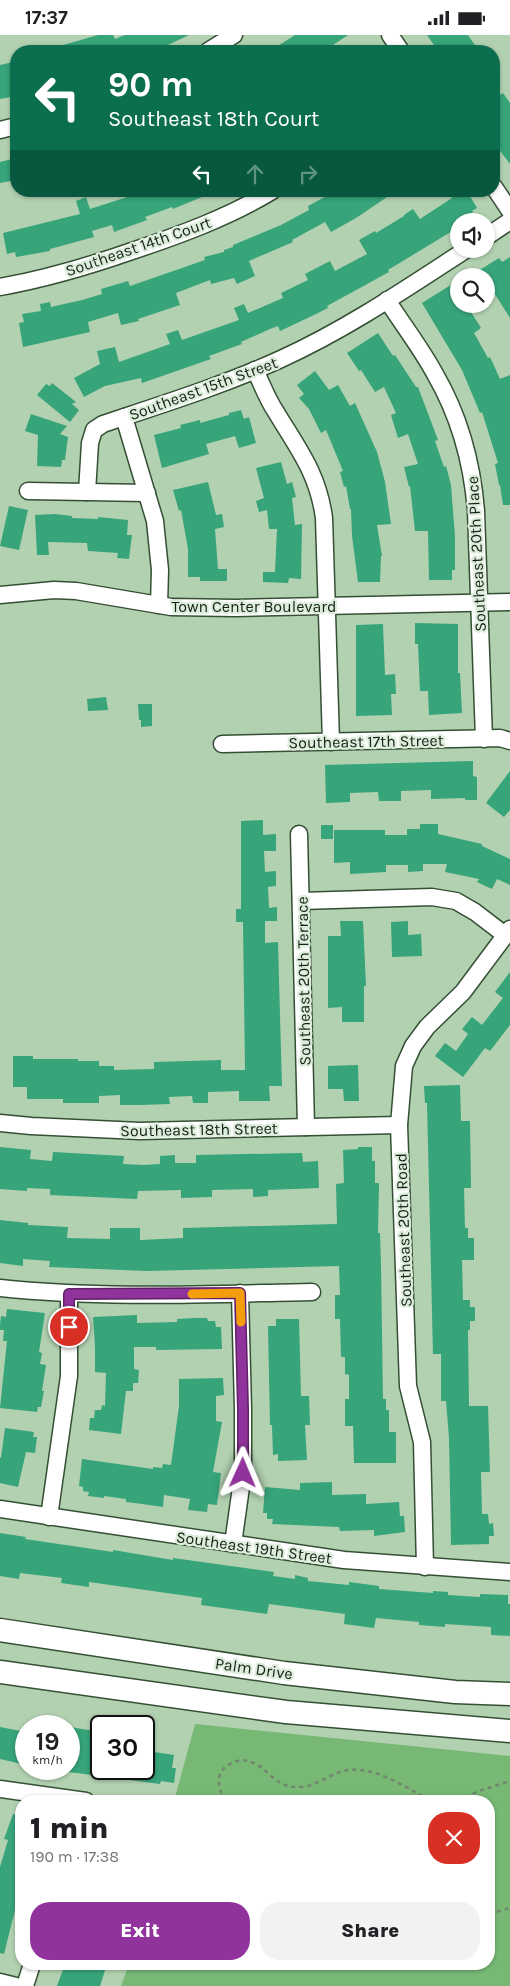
<!DOCTYPE html>
<meta charset="utf-8">
<style>
:root{--surface:#fff;--page:#f2f2f2;--text:#202124;--muted:#757577;--accent:#91339c}
body{margin:0;font-family:Karla,sans-serif;background:var(--page);color:var(--text);height:100vh;display:flex;flex-direction:column;font-size:19px;white-space:nowrap}
*{box-sizing:border-box;margin:0}
p{font-size:16px;color:var(--muted)}
.icon{flex:none;width:28px;height:28px;fill:none;stroke:currentColor;stroke-width:2;stroke-linecap:round;stroke-linejoin:round}
.map{position:relative;flex:1;overflow:hidden}
.drawer{position:absolute;left:15px;top:1760px;width:480px;height:175px;display:flex;flex-direction:column;background:var(--surface);border-radius:20px;box-shadow:0 1px 4px #0004}
.drawer>*{flex:none}
.top-card{position:absolute;left:10px;top:10px;width:490px;height:152px;border-radius:20px;box-shadow:0 1px 4px #0004;background:#0b6e4f;color:#fff;overflow:hidden}
.buttons{position:absolute;left:450px;top:178px;display:grid;gap:10px}
.buttons a{display:grid;place-items:center;width:45px;height:45px;border-radius:50%;background:var(--surface);box-shadow:0 1px 4px #0004;font-size:25px}
.speed{position:absolute;left:15px;top:1680px;display:flex;gap:10px;font-size:25px;font-weight:700;text-align:center}
.speed>*{display:grid;place-content:center;width:65px;height:65px;border-radius:50%;background:var(--surface);box-shadow:0 1px 4px #0004;line-height:1}
.speed small{font-size:12px;font-weight:400}
.speed .limit{border:2px solid #111;border-radius:8px;background:#fff;color:#111}
.pin{position:absolute;display:grid;place-items:center;width:42px;height:42px;color:#fff;margin:-21px;border:2px solid #fff;border-radius:50%;box-shadow:0 1px 5px #0007}
.me{position:absolute;width:55px;margin:-28px;rotate:1deg;stroke-linejoin:round;filter:drop-shadow(0 0 4px #0008)}
.turn{display:flex;align-items:center;gap:18px;height:105px;padding:0 15px;font-size:22px}
.turn .icon{width:65px;height:65px;stroke-width:2.5}
.turn b{display:block;font-size:35px;line-height:42px}
.lanes{display:flex;align-items:center;height:48px;padding:0 15px;background:#0003;justify-content:center;gap:25px;direction:ltr}
.lanes .off{opacity:.35}
.round{display:grid;place-items:center;flex:none;width:52px;height:52px;border-radius:20px;background:var(--page)}
.overview{display:flex;align-items:center;justify-content:space-between;height:85px;padding:0 15px}
h1{font-size:30px;font-weight:800;line-height:38px}
.primary-button{display:flex;gap:10px;margin-top:auto;padding:10px 15px}
.primary-button a{flex:1;height:58px;border-radius:20px;background:var(--accent);color:#fff;font-size:20px;font-weight:800;line-height:58px;text-align:center}
.primary-button a+a{background:var(--page);color:var(--text)}
.status{display:flex;justify-content:space-between;align-items:center;height:35px;padding:0 25px;background:var(--surface);direction:ltr}
.status svg{height:14px;fill:currentColor}
.map>svg:first-child{display:block}
</style>
<div class="status"><b>17:37</b><svg viewBox="0 0 49 12"><path d="M0 12V9h3v3zM5 12V6h3v6zM10 12V3h3v9zM15 12V0h3v12zM26 1h20v11H26zM47 4h2v5h-2z"/></svg></div>
<div class="map">
<svg width="510" height="1951" viewBox="0 0 510 1951">
<rect width="100%" height="100%" fill="#b2d1b1"/>
<path fill="#77b875" d="M195,1689L510,1721V1951H121L129,1929H489V1766H174Z"/>
<g fill="#37a47a">
<path d="M98,0H113L115,4L125,0H189L155,16H53V13Z"/>
<path d="M295,0H348L324,16H270Z"/>
<path d="M427,0H468L479,16H438Z"/>
<path d="M13,27L16,42V61L0,64V30Z"/>
<path d="M503,58L510,68V129L494,108V64Z"/>
<path d="M16,123V145L0,148V127Z"/>
<path d="M146,156L214,157L173,174L172,172L145,182L147,185L114,197L112,190L92,196L94,202L50,214V216L16,222L15,217L7,219L3,198L80,179L76,166L86,162L90,174Z"/>
<path d="M336,156H396L356,183L331,197L325,187L292,205L293,207L249,226L255,241L237,249L234,243L211,249L210,245L176,258L180,270L138,284L139,286L121,290L118,278L88,287L90,297L23,312L19,288L24,287L22,279L41,276L40,269L50,267L51,272L82,265L102,259L101,254L128,246L130,251L205,225L204,222L224,217V215L233,212V210L281,190L309,175L308,171Z"/>
<path d="M448,156H467L477,173L472,176L475,181L465,186H459V190L453,193L454,195L388,235L389,237L327,271L328,273L312,281L280,296L278,291L270,294L241,307L242,309L209,321L211,324L142,348L141,343L105,351L84,362L74,343L100,329L97,316L115,312L119,327L170,309L166,299L178,295L182,305L239,285L234,273L244,269L248,278L283,263L281,258L308,245L305,239L330,226L335,236L367,219L359,205L375,196L376,198L404,181V180L413,174L420,184L452,163Z"/>
<path d="M510,222V283L491,253L486,256V241H470L499,223L502,227Z"/>
<path d="M454,248L459,255V269H466L481,293L474,298L488,323L490,322L500,344L510,340V470H503L500,450H499L495,429L498,428L482,377L480,378L462,335L422,268Z"/>
<path d="M378,298L393,321L395,320L416,352H418L438,405L435,406L444,432L446,431L451,450L455,502V535H452V545H429L428,496H415L410,451L409,452L404,432L418,429L408,399L398,403L391,380L396,378L384,352L375,357L361,335L359,336L347,318Z"/>
<path d="M315,336L329,355L338,350L350,371L355,368L377,417L385,447L391,489L377,490L382,521H381L380,547H358L352,501L351,474H350L346,451L344,452L340,437L343,436L326,395L321,398L309,374L299,363L304,359L297,350Z"/>
<path d="M52,348L76,367L72,369L79,375L70,387L37,360L46,349L50,351Z"/>
<path d="M241,375L244,384L249,382L256,408L239,413L235,401L206,409L209,419L162,433L154,400L181,393L180,390L200,385V388L229,380V378Z"/>
<path d="M31,379L67,391L60,399L68,402L65,425H62L61,432L37,431L38,400L25,396Z"/>
<path d="M281,427L287,449L292,447L296,462L292,463L295,490L302,489L301,544L289,543L288,548L263,547V537H275L277,494H269L267,475L259,477L256,466L264,463L256,433Z"/>
<path d="M208,447L216,480L222,479L224,492L215,494L218,534H227V546H200V542H188V514L181,475L179,476L173,455Z"/>
<path d="M9,471L28,475L19,515L0,511Z"/>
<path d="M55,479L72,481V483L98,484V482L128,485L127,500H132L129,524L117,523L118,518L88,516L87,508L48,507L49,520H37L35,480Z"/>
<path d="M415,588L458,589V638H460L462,678L429,680L428,656H420L418,609H415Z"/>
<path d="M383,589L385,640L395,639L396,659H391L392,680L356,681V590Z"/>
<path d="M106,662L108,675L88,676L87,664Z"/>
<path d="M138,669H152V691L141,692V685H139Z"/>
<path d="M473,726V741L477,742V765H465V763L431,764V755L401,756V766H379L378,757L350,758V767L326,768L325,730Z"/>
<path d="M510,736V775L504,782L486,768Z"/>
<path d="M263,785V800L276,799V816H264L265,837L276,836V851L268,852L269,873L277,872V886H265V908L278,907L280,980L282,1051H269L270,1066H239V1056L208,1057V1068H193L192,1061L169,1062L170,1069L141,1070H120V1060L99,1061V1068H63V1064H27V1052H13V1021H33V1024H78V1026H99V1031H114V1035L154,1034V1027L221,1025V1035H245L243,887H236V874H241V786Z"/>
<path d="M420,789H438V799L482,809V811L510,824V850L497,844L492,854L477,847L479,844L445,837L447,829H423V836L408,837V830H386V837L350,839V827L334,828V795H385V800H407V794H420Z"/>
<rect x="321" y="790" width="12" height="14"/>
<path d="M340,886H363L366,951H364V987H342V972L328,973V901H341Z"/>
<path d="M408,886V900L421,899L422,921L392,922L391,887Z"/>
<path d="M510,937V990L490,1016L485,1013L463,1042L435,1021L445,1008L456,1016L468,999L462,994L472,982L482,990L503,963L495,957Z"/>
<path d="M358,1030L359,1066H344L343,1054H328V1031Z"/>
<path d="M460,1050L461,1086H470L471,1153H464L465,1193H468V1203H474V1225H462L463,1265H470V1272H475V1286H470V1295H468L469,1371H488L490,1437H481L482,1479H488L489,1489L493,1488L494,1501H489V1509L451,1510L449,1403L446,1366H441V1319H433L427,1068H425L424,1051Z"/>
<path d="M0,1112L31,1115L30,1124L52,1126L53,1117L124,1121L123,1129L143,1130L160,1129V1121L175,1120V1128H196V1120L302,1118L303,1127L318,1126L319,1153L268,1155V1161L253,1162V1154L212,1155V1162L181,1163V1155L138,1156L137,1164L50,1160V1154L27,1153V1156L0,1154Z"/>
<path d="M358,1112H372V1126H375V1148H379L378,1198H380L381,1230L383,1364H386V1375H389V1397H396V1428H354L353,1391H345V1364H349V1340L345,1339V1322H341L340,1284H335V1260H340L339,1231L147,1236L49,1232L50,1226L23,1224V1231L0,1228V1185L28,1188V1190L68,1192L67,1203L110,1204V1193H140V1205L183,1203V1193L337,1189L336,1149L344,1148L343,1115L358,1114Z"/>
<path d="M7,1274L45,1278L39,1317L42,1318L40,1329L46,1330L42,1356H44L41,1372H38L37,1377L0,1373L7,1306H3L4,1295H0V1290L1,1281L6,1282Z"/>
<path d="M137,1280V1288L177,1287V1284L194,1283H207L208,1286H215L216,1292H221L222,1314L156,1315V1312H134V1334L139,1335L138,1348H133V1356H126L121,1399L89,1395L90,1383H94L95,1375H101L102,1370L105,1371L106,1338L95,1337V1313L93,1282Z"/>
<path d="M276,1284H299L301,1361H309L310,1390H305L307,1425L278,1426V1419L273,1420L272,1390H270L268,1291H276Z"/>
<path d="M223,1343L224,1360L216,1361V1386L222,1387L213,1437L221,1438L217,1470L208,1469L207,1477L188,1475L190,1464L164,1460L163,1472L142,1469L126,1467V1464L104,1461V1463L88,1461L89,1457L83,1456V1452L79,1451L82,1424L153,1434V1432L162,1433L163,1429L171,1430L179,1371V1344Z"/>
<path d="M5,1393L34,1397L33,1402H37L35,1418L26,1417L18,1452L0,1448V1422L1,1423Z"/>
<path d="M332,1447V1460L366,1459V1469L399,1467L400,1481H404L405,1497L374,1501V1495L340,1496L339,1492L272,1489L273,1484H267V1478H263L265,1452L300,1455V1448Z"/>
<path d="M0,1498L26,1502L25,1504L113,1517V1515L173,1525V1523L274,1537L273,1541L295,1544V1540L308,1543V1546L349,1550V1547L379,1551V1554L433,1558V1556L448,1557V1560L480,1562V1559L508,1560V1569H510V1601L491,1600V1592L445,1589V1592L419,1590V1587L376,1583L374,1593L344,1589L345,1579L269,1569L267,1579L201,1570L202,1563L89,1547V1552L61,1548L62,1543L20,1538L19,1544L0,1541Z"/>
<path d="M0,1692L26,1697V1730L0,1724Z"/>
<path d="M70,1692L101,1697L96,1734H146L148,1716L174,1720L172,1733H176L174,1748L161,1746L160,1749L69,1737Z"/>
<path d="M13,1779L21,1781V1851L4,1919L0,1918V1832L8,1805L4,1804Z"/>
<path d="M65,1929H107L100,1951H57Z"/>
</g>
<g fill="none" stroke-linecap="round" stroke-linejoin="round">
<defs>
<g id="street">
<path d="M390,0L401,16"/>
<path d="M208,16L234,0"/>
<path d="M0,95L16,91"/>
<path d="M494,152L510,176"/>
<path d="M486,202L510,186"/>
<path d="M0,252C45,244 89,231 132,216C180,200 229,182 272,156"/>
<path d="M387,265C403,290 421,313 435,339C460,382 472,426 476,476L484,704"/>
<path d="M255,335C262,349 267,364 276,377C298,414 318,438 324,483L331,707"/>
<path d="M124,382L155,486L160,535L159,570"/>
<path d="M28,456L147,458"/>
<path d="M87,457L90,408L94,395L103,389C163,369 224,350 281,324C347,294 407,253 467,214"/>
<path d="M0,560L54,555L76,556L171,572L236,573L510,567"/>
<path d="M222,709L500,703L510,706"/>
<path d="M299,799L306,1092"/>
<path d="M301,866L432,862L456,866L475,877L505,900"/>
<path d="M0,1088L31,1091L140,1096L399,1090"/>
<path d="M0,1253C103,1264 208,1259 312,1257"/>
<path d="M0,1474L344,1525L510,1537"/>
<path d="M49,1482L69,1341V1259"/>
<path d="M233,1509L243,1438V1374L240,1258"/>
<path d="M425,1532L422,1407L408,1351L399,1090L404,1031L413,1011L427,992L463,957L510,894"/>
<path d="M0,1754L86,1766"/>
<path d="M0,1947L16,1951"/>
<path d="M25,1951L32,1929"/>
</g>
<g id="secondary">
<path d="M0,1595L284,1638L455,1657L510,1659"/>
<path d="M0,1637L286,1677L510,1696"/>
</g>
</defs>
<use href="#street" stroke="#354f34" stroke-width="19"/>
<use href="#secondary" stroke="#354f34" stroke-width="25"/>
<g stroke="#70866f" stroke-width="2.5" stroke-dasharray="4 4" stroke-linecap="butt">
<path d="M224,1766C218,1751 214,1736 232,1728C238,1725 245,1724 251,1727C269,1733 275,1754 301,1752C315,1751 328,1741 340,1737C370,1727 404,1752 430,1765L436,1766"/>
<path d="M450,1766L461,1764L479,1756L510,1746"/>
<path d="M489,1876L496,1877L510,1873"/>
</g>
<use href="#street" stroke="#fff" stroke-width="16"/>
<use href="#secondary" stroke="#fff" stroke-width="22"/>
</g>
<g fill="none" stroke-linecap="round" stroke-linejoin="round">
<defs>
<path id="route" d="M69,1292V1259L240,1258L243,1374V1438"/>
</defs>
<use href="#route" stroke="#5e2165" stroke-width="12"/>
<use href="#route" stroke="#91339c" stroke-width="9"/>
<path stroke="#f59e0b" stroke-width="9" d="M192,1259L240,1258L241,1287"/>
</g>
<g text-anchor="middle" stroke-width="4.5" stroke-linejoin="round" paint-order="stroke">
<g font-size="16" fill="#162115" stroke="#ddeddc">
<text transform="translate(138 211) rotate(-19)" y="6">Southeast 14th Court</text>
<text transform="translate(203 353) rotate(-20)" y="6">Southeast 15th Street</text>
<text transform="translate(476 519) rotate(-93)" y="6">Southeast 20th Place</text>
<text x="254" y="577">Town Center Boulevard</text>
<text transform="translate(366 706) rotate(-1)" y="6">Southeast 17th Street</text>
<text transform="translate(303 946) rotate(-91)" y="6">Southeast 20th Terrace</text>
<text transform="translate(199 1094) rotate(-1)" y="6">Southeast 18th Street</text>
<text transform="translate(403 1195) rotate(-92)" y="6">Southeast 20th Road</text>
<text transform="translate(254 1512) rotate(8)" y="6">Southeast 19th Street</text>
<text transform="translate(254 1633) rotate(8)" y="6">Palm Drive</text>
</g>
</g>
</svg>
<div class="buttons">
<a><svg class="icon" aria-label="sound" viewBox="0 0 24 24"><path d="M4 9h4l5-4v14l-5-4H4zM17 9q2 3 0 6"/></svg></a>
<a><svg class="icon" aria-label="search" viewBox="0 0 24 24"><circle cx="10" cy="10" r="6"/><path d="M15 15l6 6"/></svg></a>
</div>
<div class="speed"><div>19<small>km/h</small></div><div class="limit">30</div></div>
<div class="pin" style="left:69px;top:1292px;background:#d93025"><svg class="icon" aria-label="arrive" viewBox="0 0 24 24"><path d="M6 21V4h12l-3 4 3 4H6"/></svg></div>
<svg class="me" style="left:243px;top:1438px" viewBox="-20 -20 40 40"><path d="M0-17L14 15 0 8-14 15z" fill="#91339c" stroke="#fff" stroke-width="4"/></svg>
<div class="top-card">
<div class="turn"><svg class="icon" aria-label="left" viewBox="0 0 24 24"><path d="M17 20v-9H6M10 6l-5 5 5 5"/></svg><div><b>90 m</b>Southeast 18th Court</div></div>
<div class="lanes"><svg class="icon" aria-label="left" viewBox="0 0 24 24"><path d="M17 20v-9H6M10 6l-5 5 5 5"/></svg><svg class="icon off" aria-label="ahead" viewBox="0 0 24 24"><path d="M12 20V5M6 11l6-6 6 6"/></svg><svg class="icon off" aria-label="right" viewBox="0 0 24 24"><path d="M7 20v-9h11M14 6l5 5-5 5"/></svg></div>
</div>
<section class="drawer">
<div class="overview"><div><h1>1 min</h1><p>190 m · 17:38</p></div><a class="round" style="background:#d93025;color:#fff"><svg class="icon" aria-label="close" viewBox="0 0 24 24"><path d="M6 6l12 12M18 6L6 18"/></svg></a></div>
<div class="primary-button"><a>Exit</a><a>Share</a></div>
</section>
</div>
